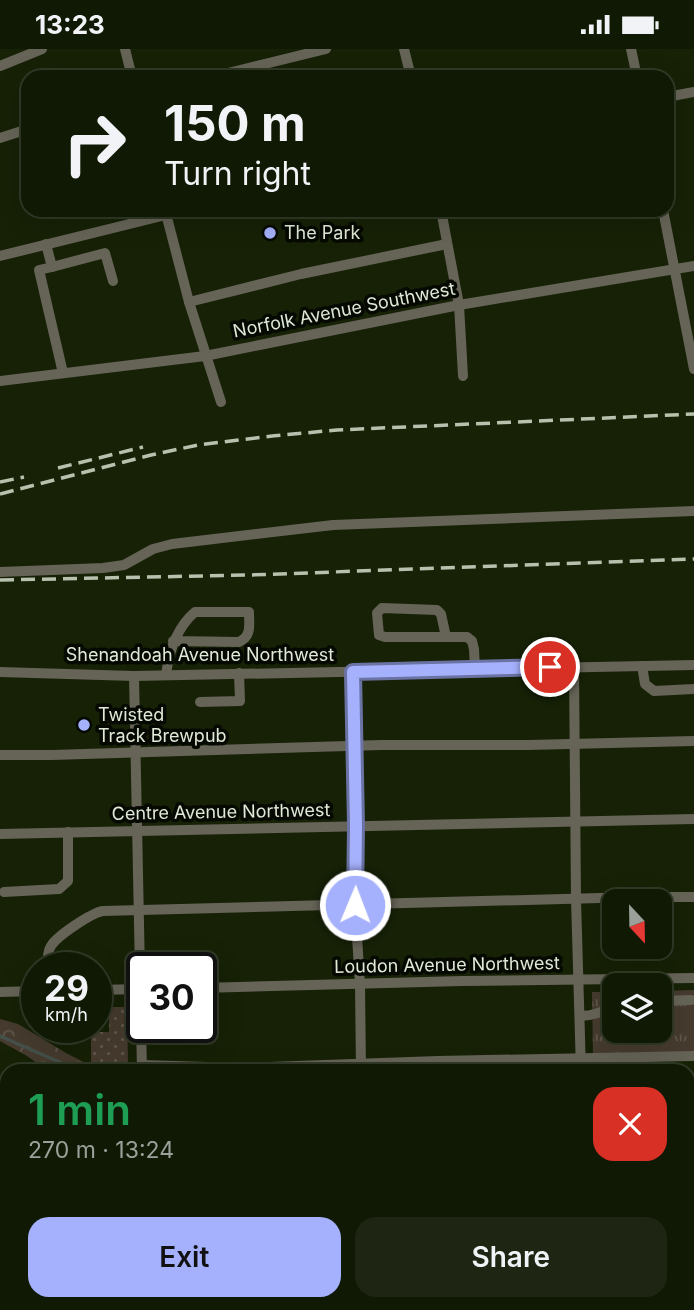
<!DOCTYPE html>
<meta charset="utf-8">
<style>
:root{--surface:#101904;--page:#1e2613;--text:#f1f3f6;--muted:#9ca09a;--line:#303826;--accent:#a5b1fc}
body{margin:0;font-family:Inter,sans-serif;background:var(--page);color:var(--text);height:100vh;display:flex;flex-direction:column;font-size:26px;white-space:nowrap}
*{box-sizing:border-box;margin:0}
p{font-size:23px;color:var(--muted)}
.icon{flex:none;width:38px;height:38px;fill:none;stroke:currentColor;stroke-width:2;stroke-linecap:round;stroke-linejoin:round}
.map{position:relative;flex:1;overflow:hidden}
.details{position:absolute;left:0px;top:1015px;width:695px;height:247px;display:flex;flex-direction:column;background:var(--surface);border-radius:21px 21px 0 0;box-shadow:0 7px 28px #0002,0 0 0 2px var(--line)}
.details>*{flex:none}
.top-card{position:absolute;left:21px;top:21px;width:653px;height:147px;border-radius:21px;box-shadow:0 7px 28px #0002,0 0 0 2px var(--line);background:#101904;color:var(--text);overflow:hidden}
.needle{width:46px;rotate:158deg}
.fabs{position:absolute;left:602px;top:840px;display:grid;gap:14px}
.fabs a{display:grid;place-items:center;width:70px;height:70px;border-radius:14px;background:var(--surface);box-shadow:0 7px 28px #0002,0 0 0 2px var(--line);font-size:35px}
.speed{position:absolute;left:21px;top:903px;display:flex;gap:14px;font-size:35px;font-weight:700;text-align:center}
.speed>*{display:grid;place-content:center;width:91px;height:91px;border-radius:50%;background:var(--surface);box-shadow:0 7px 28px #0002,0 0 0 2px var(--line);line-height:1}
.speed small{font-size:18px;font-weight:400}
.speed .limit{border:4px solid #111;border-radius:10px;background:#fff;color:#111}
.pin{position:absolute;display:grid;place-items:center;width:60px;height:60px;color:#fff;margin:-30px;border:4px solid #fff;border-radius:50%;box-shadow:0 2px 7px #0007}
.me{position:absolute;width:77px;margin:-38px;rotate:1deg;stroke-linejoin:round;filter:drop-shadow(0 0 5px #0008)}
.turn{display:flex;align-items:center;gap:24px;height:147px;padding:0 28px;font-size:32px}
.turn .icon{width:91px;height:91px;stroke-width:2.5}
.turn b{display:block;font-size:49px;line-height:60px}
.round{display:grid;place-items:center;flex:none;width:74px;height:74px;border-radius:21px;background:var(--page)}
.summary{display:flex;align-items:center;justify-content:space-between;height:119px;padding:0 28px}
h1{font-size:42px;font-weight:600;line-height:52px;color:#1e9e55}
.button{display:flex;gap:14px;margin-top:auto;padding:14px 28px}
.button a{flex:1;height:80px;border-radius:21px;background:var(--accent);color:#111;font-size:28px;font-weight:600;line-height:80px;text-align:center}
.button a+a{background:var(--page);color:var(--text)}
.status{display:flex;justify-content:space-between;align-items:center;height:49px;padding:0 35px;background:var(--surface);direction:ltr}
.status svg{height:19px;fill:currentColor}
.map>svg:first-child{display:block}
</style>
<div class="status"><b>13:23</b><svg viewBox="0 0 49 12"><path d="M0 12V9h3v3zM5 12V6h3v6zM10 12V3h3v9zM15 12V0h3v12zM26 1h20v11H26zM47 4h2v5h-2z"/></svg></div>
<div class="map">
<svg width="694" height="1261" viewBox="0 0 694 1261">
<defs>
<pattern id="forest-crowns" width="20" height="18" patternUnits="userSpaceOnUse" patternTransform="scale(1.75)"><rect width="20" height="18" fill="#463b2e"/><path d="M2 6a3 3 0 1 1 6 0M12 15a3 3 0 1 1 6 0" fill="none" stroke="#60574c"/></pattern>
<pattern id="park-tufts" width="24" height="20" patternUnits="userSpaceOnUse" patternTransform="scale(1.75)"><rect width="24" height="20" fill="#463b2e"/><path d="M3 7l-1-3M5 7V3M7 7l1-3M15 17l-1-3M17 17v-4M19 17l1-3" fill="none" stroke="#60574c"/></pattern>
<pattern id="garden-dots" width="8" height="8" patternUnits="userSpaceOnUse" patternTransform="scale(1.75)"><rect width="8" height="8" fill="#463b2e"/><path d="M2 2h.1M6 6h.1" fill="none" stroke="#60574c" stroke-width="1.8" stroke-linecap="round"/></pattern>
</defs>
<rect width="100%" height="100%" fill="#162106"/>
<path fill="url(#forest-crowns)" d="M0,970L18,975L66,1004L101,1022H48L27,1007L0,992Z"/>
<path fill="url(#park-tufts)" d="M694,941V1003L593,1005L592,943H614V982H660V942Z"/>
<path fill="url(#garden-dots)" d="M109,958H127L128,1016L91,1017V983H109Z"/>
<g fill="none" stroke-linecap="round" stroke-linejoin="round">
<path stroke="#445049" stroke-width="3.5" d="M0,987L80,1022"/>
<g stroke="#666357" stroke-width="10">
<path d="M125,0L132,28"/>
<path d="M404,0L411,28"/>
<path d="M631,0L637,28"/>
<path d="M0,17L42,0"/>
<path d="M212,28L326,0"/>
<path d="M667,48L694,43"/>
<path d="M0,89L28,80"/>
<path d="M165,161L189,253L221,353"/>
<path d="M441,161L459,256L463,327"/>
<path d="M663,161L694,320"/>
<path d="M46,195L52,218L105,204L113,232"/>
<path d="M0,207L186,161"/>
<path d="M52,218L39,221L63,324"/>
<path d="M189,253L301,225L447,195"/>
<path d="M0,332L205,307L459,256L694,217"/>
<path d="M0,523L103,519L124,516L153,500L172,495L333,476L694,462"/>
<path d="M446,588L441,565L437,561L382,559L377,564L379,586L385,588H467L472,592L474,600L475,620"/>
<path d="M642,617L645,635L654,642L694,640"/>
<path d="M574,618L576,850L581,1022"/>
<path d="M0,623L134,627L694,616"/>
<path d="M353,623L356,777L355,856L360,935L361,1022"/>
<path d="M166,626C169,602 176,579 195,563H249C249,576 252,587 239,593L173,592"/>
<path d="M134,627L142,1022"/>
<path d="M200,653L240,652L239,624"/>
<path d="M0,706H52L381,696H528L694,692"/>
<path d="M0,785L694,770"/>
<path d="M4,843L59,840L68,832V783"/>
<path d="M48,919C48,911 47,903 51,897C57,887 91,864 103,862L637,848H694"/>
<path d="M201,939L462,932L694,929"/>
<path d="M96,941L142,940"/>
<path d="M0,943L37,942"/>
<path d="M660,952L691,951"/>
<path d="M580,967C593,967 602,963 614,956"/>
<path d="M142,1016L240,1019L438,1012L694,1007"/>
<path d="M0,1053L7,1058"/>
<path d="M688,1087H694"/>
<path d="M0,1101H7"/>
<path d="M688,1159H694"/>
<path d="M0,1189H7"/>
<path d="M688,1222L694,1221"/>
<path d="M146,1255V1261"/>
<path d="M366,1255V1261"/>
<path d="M537,1255L555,1261"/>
<path d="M584,1255V1261"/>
<path d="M247,1261L265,1255"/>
</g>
<g stroke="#b8c1ae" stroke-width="3.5" stroke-dasharray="14 7" stroke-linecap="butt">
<path d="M58,419L143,398"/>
<path d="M0,433L24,428"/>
<path d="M0,445L151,406L198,396L272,387L337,381L694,365"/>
<path d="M0,531L249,526L694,510"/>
</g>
</g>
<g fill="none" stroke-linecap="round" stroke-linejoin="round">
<defs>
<path id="route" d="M355,856L356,777L353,623L550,618"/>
</defs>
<use href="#route" stroke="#6b73a4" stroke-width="18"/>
<use href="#route" stroke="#a5b1fc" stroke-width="12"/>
</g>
<g fill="#a5b1fc" stroke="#050902" stroke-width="2.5">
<circle cx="270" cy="184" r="7"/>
<circle cx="84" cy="676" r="7"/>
</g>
<g text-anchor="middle" stroke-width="7" stroke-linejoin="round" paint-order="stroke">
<g font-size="18" fill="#e1e9d8" stroke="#050902" text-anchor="start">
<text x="284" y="190">The Park</text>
<text x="98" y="672">Twisted<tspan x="98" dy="21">Track Brewpub</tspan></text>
</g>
<g font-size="18" fill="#e1e9d8" stroke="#050902">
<text transform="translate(344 261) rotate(-11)" y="6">Norfolk Avenue Southwest</text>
<text x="200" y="612">Shenandoah Avenue Northwest</text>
<text transform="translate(221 763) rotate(-1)" y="6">Centre Avenue Northwest</text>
<text transform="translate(447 916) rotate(-1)" y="6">Loudon Avenue Northwest</text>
</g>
</g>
</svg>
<div class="fabs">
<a><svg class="needle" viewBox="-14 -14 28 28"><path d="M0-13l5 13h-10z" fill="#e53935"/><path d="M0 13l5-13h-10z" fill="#9ca09a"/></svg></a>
<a><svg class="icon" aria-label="layers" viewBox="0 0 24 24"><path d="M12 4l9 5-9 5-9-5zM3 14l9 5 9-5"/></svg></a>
</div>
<div class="speed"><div>29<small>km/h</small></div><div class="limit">30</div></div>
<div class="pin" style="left:550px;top:618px;background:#d93025"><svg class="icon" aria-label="arrive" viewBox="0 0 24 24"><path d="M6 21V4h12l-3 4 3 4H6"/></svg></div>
<svg class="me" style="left:355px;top:856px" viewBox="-20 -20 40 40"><circle r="17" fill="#a5b1fc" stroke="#fff" stroke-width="3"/><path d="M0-11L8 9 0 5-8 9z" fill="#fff"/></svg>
<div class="top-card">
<div class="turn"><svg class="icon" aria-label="right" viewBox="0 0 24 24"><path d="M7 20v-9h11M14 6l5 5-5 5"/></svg><div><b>150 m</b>Turn right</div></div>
</div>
<section class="details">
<div class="summary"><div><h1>1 min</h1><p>270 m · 13:24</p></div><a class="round" style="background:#d93025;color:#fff"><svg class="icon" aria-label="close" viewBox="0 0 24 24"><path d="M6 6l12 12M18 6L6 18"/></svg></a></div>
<div class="button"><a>Exit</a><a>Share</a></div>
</section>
</div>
